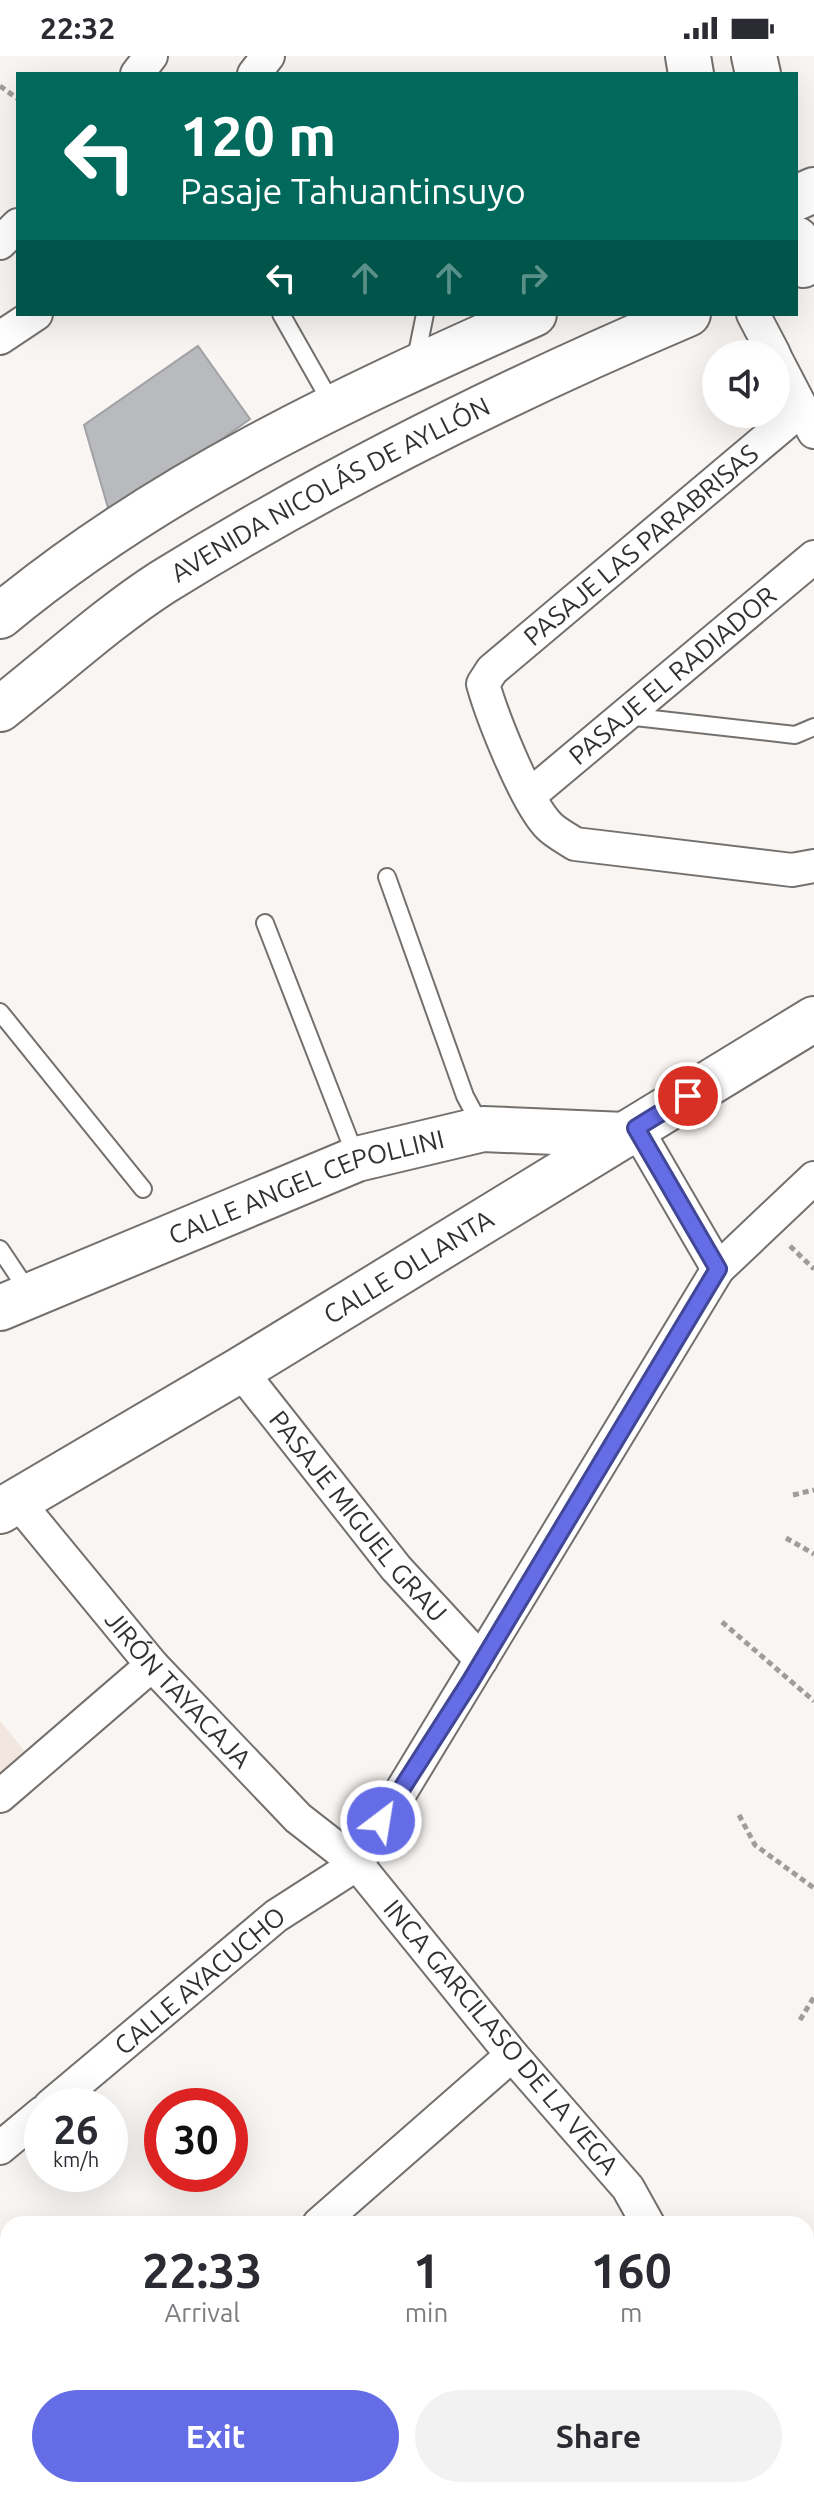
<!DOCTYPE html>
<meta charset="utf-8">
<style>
:root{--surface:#fff;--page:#f2f2f3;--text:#2b2b33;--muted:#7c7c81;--accent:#646de6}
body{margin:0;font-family:Ubuntu,sans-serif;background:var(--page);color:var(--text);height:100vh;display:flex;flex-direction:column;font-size:30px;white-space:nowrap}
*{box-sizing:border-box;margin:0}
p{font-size:26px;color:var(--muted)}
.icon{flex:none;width:44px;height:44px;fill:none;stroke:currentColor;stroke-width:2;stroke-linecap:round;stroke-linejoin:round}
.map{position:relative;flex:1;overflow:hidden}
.sheet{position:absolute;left:0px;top:2160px;width:814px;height:282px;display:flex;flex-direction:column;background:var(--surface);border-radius:24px 24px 0 0;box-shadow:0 8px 32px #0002}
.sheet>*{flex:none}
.hud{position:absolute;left:16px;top:16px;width:782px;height:244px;border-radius:0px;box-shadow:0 8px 32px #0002;background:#00695c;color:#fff;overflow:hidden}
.buttons{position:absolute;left:702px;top:284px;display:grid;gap:16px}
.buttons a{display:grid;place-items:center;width:88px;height:88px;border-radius:50%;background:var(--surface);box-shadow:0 8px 32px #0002;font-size:40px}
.speed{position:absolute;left:24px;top:2032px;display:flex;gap:16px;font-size:40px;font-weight:700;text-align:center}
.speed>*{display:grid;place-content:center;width:104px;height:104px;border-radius:50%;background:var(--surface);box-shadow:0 8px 32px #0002;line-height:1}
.speed small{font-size:20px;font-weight:400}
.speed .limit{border:12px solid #d22;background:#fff;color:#111}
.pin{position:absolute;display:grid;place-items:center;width:68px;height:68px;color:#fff;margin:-34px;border:4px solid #fff;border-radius:50%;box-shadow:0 2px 8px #0007}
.me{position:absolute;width:88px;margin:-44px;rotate:31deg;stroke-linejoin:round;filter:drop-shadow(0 0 6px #0008)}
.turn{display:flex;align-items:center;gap:28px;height:168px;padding:0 32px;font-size:36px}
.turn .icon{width:104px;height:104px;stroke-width:2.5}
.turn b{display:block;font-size:56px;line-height:68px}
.lanes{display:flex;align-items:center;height:76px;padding:0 32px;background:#0003;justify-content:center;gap:40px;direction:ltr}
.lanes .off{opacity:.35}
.eta{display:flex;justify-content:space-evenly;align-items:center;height:136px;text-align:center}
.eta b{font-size:48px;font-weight:700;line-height:56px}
.button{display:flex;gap:16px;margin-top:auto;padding:16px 32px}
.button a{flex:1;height:92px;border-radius:48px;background:var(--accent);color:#fff;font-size:32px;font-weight:700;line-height:92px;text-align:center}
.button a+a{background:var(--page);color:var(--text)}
.status{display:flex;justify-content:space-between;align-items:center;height:56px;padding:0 40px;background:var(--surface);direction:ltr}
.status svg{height:22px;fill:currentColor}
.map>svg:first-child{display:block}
</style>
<div class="status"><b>22:32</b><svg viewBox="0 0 49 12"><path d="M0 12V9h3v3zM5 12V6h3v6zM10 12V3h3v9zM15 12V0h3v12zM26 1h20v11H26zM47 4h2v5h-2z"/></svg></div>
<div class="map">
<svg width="814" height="2441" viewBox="0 0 814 2441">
<rect width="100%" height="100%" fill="#f8f5f2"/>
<path fill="#f1e7e0" d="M0,1665L33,1705L0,1732Z"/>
<path fill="#b9babd" stroke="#a1a2a5" stroke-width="2" d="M198,290L250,363L111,462L84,369Z"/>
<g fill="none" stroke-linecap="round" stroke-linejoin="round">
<defs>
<g id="lane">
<path d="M281,258L332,348"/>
<path d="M415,307L425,258"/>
<path d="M626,660L795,679L814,671"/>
<path d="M387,821L465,1040L482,1072"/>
<path d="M265,867L356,1101"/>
<path d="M0,956L143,1133"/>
<path d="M0,1193L30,1238"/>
</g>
<g id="street">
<path d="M137,18L151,0"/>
<path d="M254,18L268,0"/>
<path d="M0,187L18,169"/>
<path d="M753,258L774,298"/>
<path d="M0,282L36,258"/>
<path d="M776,303L814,376"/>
<path d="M802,353L492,614L483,628C492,660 526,747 549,770C556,777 566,782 575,788L792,814L814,810"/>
<path id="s1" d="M530,739L814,501"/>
<path d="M636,1072L718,1213"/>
<path id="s2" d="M240,1314L396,1512L481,1604"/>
<path id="s3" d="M17,1445L152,1609L298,1762L357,1808L276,1860L50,2050"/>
<path d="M0,1740L152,1609"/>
<path d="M0,2092L42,2057"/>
<path d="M319,2168L512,1999"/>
<path d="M648,2168L628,2132L512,1999L357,1808L718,1213L814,1122"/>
<path d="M65,2434L70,2441"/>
<path d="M387,2434L393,2441"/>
<path d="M683,2434L685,2441"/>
<path d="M2,2441L10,2434"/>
<path d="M503,2441L509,2434"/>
</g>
<g id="secondary">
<path id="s4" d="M0,1252L357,1103L483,1073L625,1079"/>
<path id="s5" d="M0,1455L240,1314L814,963"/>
</g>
<g id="primary">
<path d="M688,0L691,18"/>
<path d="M754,0L758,18"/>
<path d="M796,142L814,134"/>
<path d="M796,183L803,209"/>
<path d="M0,560C159,428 347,341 534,258"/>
<path id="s6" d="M0,653C53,612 107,562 163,526C331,422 507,335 688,258"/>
</g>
</defs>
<use href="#lane" stroke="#73706e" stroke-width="20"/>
<use href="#street" stroke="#73706e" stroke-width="36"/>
<use href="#secondary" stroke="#73706e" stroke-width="48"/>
<use href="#primary" stroke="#73706e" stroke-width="48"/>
<g stroke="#9f9c9a" stroke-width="5" stroke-dasharray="6 4" stroke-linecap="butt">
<path d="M0,30L18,43"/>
<path d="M790,1190L814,1213"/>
<path d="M793,1439L814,1434"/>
<path d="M786,1482L814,1498"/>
<path d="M722,1566L814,1645"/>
<path d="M739,1759L755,1789L814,1832"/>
<path d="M800,1964L814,1941"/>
</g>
<use href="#lane" stroke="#fff" stroke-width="16"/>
<use href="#street" stroke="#fff" stroke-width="32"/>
<use href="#secondary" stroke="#fff" stroke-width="44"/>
<use href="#primary" stroke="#fff" stroke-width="44"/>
</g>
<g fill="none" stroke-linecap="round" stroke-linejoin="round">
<defs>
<path id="route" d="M381,1765L470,1626L718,1213L636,1072L688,1040"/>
</defs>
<use href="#route" stroke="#414796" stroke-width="20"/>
<use href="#route" stroke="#646de6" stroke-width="14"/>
</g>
<g text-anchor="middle" stroke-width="6" stroke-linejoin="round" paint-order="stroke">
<g font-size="26" fill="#323130" stroke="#fff">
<text dy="9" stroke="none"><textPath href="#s6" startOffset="398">AVENIDA NICOLÁS DE AYLLÓN</textPath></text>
<text transform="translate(641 489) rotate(-40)" y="9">PASAJE LAS PARABRISAS</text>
<text dy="9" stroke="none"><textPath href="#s1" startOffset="186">PASAJE EL RADIADOR</textPath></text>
<text dy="9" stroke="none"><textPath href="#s4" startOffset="330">CALLE ANGEL CEPOLLINI</textPath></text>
<text dy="9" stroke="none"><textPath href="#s5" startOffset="476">CALLE OLLANTA</textPath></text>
<text dy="9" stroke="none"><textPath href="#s2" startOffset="188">PASAJE MIGUEL GRAU</textPath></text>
<text dy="9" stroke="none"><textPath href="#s3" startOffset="248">JIRÓN TAYACAJA</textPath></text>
<text transform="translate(200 1925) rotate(-40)" y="9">CALLE AYACUCHO</text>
<text transform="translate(501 1981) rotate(50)" y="9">INCA GARCILASO DE LA VEGA</text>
</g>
</g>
</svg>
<div class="buttons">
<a><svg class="icon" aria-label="sound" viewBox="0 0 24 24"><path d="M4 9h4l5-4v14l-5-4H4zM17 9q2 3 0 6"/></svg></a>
</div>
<div class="speed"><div>26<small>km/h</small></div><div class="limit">30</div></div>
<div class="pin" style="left:688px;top:1040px;background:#d93025"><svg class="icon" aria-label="arrive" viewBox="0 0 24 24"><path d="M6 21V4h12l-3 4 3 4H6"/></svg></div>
<svg class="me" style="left:381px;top:1765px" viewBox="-20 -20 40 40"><circle r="17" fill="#646de6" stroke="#fff" stroke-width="3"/><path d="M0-11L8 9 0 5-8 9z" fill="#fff"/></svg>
<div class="hud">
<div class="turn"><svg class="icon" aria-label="left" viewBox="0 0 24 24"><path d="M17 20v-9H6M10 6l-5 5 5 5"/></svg><div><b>120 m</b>Pasaje Tahuantinsuyo</div></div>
<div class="lanes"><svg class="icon" aria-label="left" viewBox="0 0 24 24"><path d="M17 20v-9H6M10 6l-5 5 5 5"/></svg><svg class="icon off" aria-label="ahead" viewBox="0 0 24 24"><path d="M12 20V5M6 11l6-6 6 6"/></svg><svg class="icon off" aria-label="ahead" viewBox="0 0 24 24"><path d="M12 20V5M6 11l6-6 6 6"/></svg><svg class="icon off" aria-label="right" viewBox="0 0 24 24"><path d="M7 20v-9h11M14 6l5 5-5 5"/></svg></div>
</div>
<section class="sheet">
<div class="eta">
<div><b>22:33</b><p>Arrival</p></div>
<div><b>1</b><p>min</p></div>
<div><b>160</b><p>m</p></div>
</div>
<div class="button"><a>Exit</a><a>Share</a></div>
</section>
</div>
